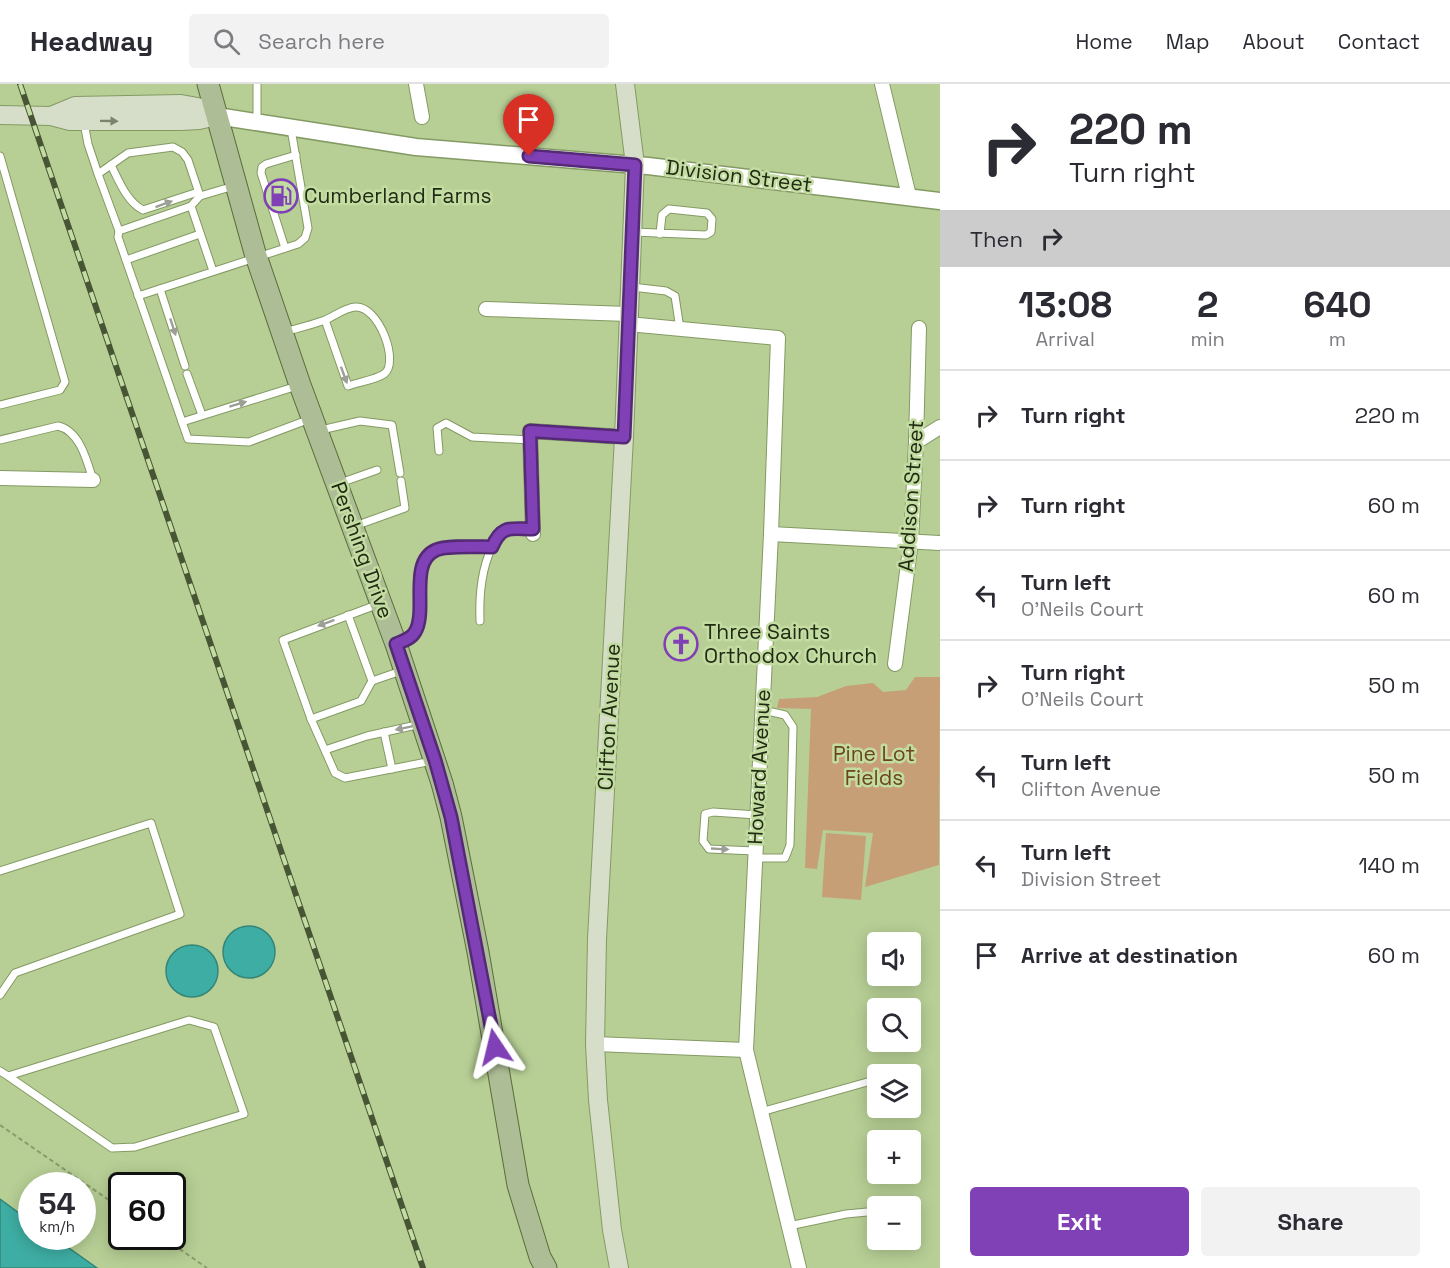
<!DOCTYPE html>
<meta charset="utf-8">
<style>
:root{--surface:#fff;--page:#f2f2f3;--text:#2b2b33;--muted:#7c7c81;--line:#e1e1e2;--accent:#8141b6}
body{margin:0;font-family:"Space Grotesk",sans-serif;background:var(--page);color:var(--text);height:100vh;display:flex;flex-direction:column;font-size:22px;white-space:nowrap}
*{box-sizing:border-box;margin:0}
p{font-size:20px;color:var(--muted)}
.icon{flex:none;width:33px;height:33px;fill:none;stroke:currentColor;stroke-width:2;stroke-linecap:round;stroke-linejoin:round}
.map{position:relative;flex:1;overflow:hidden}
.drawer{display:flex;flex-direction:column;background:var(--surface);width:510px}
.drawer>*{flex:none}
.hud{background:#fff;color:var(--text);overflow:hidden}
.fabs{position:absolute;left:867px;top:848px;display:grid;gap:12px}
.fabs a{display:grid;place-items:center;width:54px;height:54px;border-radius:6px;background:var(--surface);box-shadow:0 3px 15px #0003;font-size:30px}
.speed{position:absolute;left:18px;top:1088px;display:flex;gap:12px;font-size:30px;font-weight:700;text-align:center}
.speed>*{display:grid;place-content:center;width:78px;height:78px;border-radius:50%;background:var(--surface);box-shadow:0 3px 15px #0003;line-height:1}
.speed small{font-size:15px;font-weight:400}
.speed .limit{border:3px solid #111;border-radius:9px;background:#fff;color:#111}
.pin{position:absolute;display:grid;place-items:center;width:51px;height:51px;color:#fff;margin:-62px -26px;border-radius:50% 50% 50% 0;rotate:-45deg;box-shadow:0 0 6px #0007}
.pin .icon{rotate:45deg}
.me{position:absolute;width:66px;margin:-33px;rotate:350deg;stroke-linejoin:round;filter:drop-shadow(0 0 4px #0008)}
.turn{display:flex;align-items:center;gap:21px;height:126px;padding:0 30px;font-size:27px}
.turn .icon{width:78px;height:78px;stroke-width:2.5}
.turn b{display:block;font-size:42px;line-height:51px}
.then{display:flex;align-items:center;height:57px;padding:0 30px;background:#0003;gap:12px;font-size:22px}
.eta{display:flex;justify-content:space-evenly;align-items:center;height:102px;text-align:center}
.eta b{font-size:36px;font-weight:800;line-height:42px}
.cta{display:flex;gap:12px;margin-top:auto;padding:12px 30px}
.cta a{flex:1;height:69px;border-radius:6px;background:var(--accent);color:#fff;font-size:24px;font-weight:800;line-height:69px;text-align:center}
.cta a+a{background:var(--page);color:var(--text)}
ul{padding:0;list-style:none}
li{display:flex;align-items:center;gap:18px;height:90px;padding:0 30px;border-top:2px solid var(--line)}
li div{flex:1}
li b{display:block;font-size:22px}
li em{font-style:normal}
header{display:flex;align-items:center;gap:36px;box-sizing:border-box;height:84px;padding:0 30px;background:var(--surface);border-bottom:2px solid var(--line)}
header strong{font-size:28px}
nav{display:flex;gap:33px;margin-inline-start:auto;font-size:21px}
.search{width:420px;height:54px;background:var(--page);display:flex;align-items:center;gap:15px;box-sizing:border-box;padding:0 21px;border-radius:6px;color:var(--muted);font-size:22px}
main{display:flex;flex:1;min-height:0}
.map>svg:first-child{display:block}
</style>
<header>
<strong>Headway</strong>
<div class="search"><svg class="icon" aria-label="search" viewBox="0 0 24 24"><circle cx="10" cy="10" r="6"/><path d="M15 15l6 6"/></svg>Search here</div>
<nav><a>Home</a><a>Map</a><a>About</a><a>Contact</a></nav>
</header>
<main>
<div class="map">
<svg width="940" height="1184" viewBox="0 0 940 1184">
<rect width="100%" height="100%" fill="#b7cf95"/>
<g fill="#c79f76">
<path d="M915,593H940L939,781L865,803L873,749L823,746L817,785L805,784L811,625L777,624L779,615L817,613L846,602L873,599L883,608L906,606Z"/>
<path d="M826,749L866,752L861,816L822,813Z"/>
</g>
<g fill="#3eaea4" stroke="#358678" stroke-width="1.5">
<circle cx="249" cy="868" r="26"/>
<circle cx="192" cy="887" r="26"/>
<path d="M0,1115L31,1138L32,1152H52L97,1184H0Z"/>
</g>
<g fill="none" stroke-linecap="round" stroke-linejoin="round">
<defs>
<g id="service">
<path d="M257,0V38"/>
<path d="M84,39L88,60L98,90"/>
<path d="M0,72L65,298L60,306L0,321"/>
<path d="M111,81C119,97 127,118 143,126L198,108"/>
<path d="M234,102L200,112L191,122L119,147L118,153L188,355L249,358L310,335"/>
<path d="M191,122L213,187"/>
<path d="M119,147L98,90L128,69L173,63L182,68L188,76L200,112"/>
<path d="M633,148L706,151L711,148L712,135L707,129L669,125L662,131L660,150"/>
<path d="M285,164L261,89L262,83L266,80L296,71"/>
<path d="M126,176L200,150"/>
<path d="M632,203L666,207L675,212L680,245"/>
<path d="M160,205L185,282"/>
<path d="M138,212L298,160L305,154L308,144L291,45"/>
<path d="M284,248C298,244 312,241 325,236C335,232 344,224 355,223C379,221 400,279 384,290C375,296 359,298 348,302L325,236"/>
<path d="M187,290L202,331"/>
<path d="M182,338L297,302"/>
<path d="M321,346L360,337L392,341L400,389"/>
<path d="M0,356L58,342C80,347 87,377 93,396"/>
<path d="M439,367L437,344L446,339L472,353L530,356"/>
<path d="M340,399L377,386"/>
<path d="M355,442L405,424L401,397"/>
<path d="M379,520L283,556L311,635L335,689L345,694L432,677"/>
<path d="M480,537C479,512 481,486 492,463"/>
<path d="M398,559L412,553L417,545L421,485L433,468L441,464L492,463C502,440 511,445 533,445"/>
<path d="M372,597L401,587"/>
<path d="M311,635L361,617L372,597L348,531"/>
<path d="M384,648L392,685"/>
<path d="M325,666L367,652L421,640"/>
<path d="M755,767L709,765L703,757L705,730L713,728L757,731"/>
<path d="M755,774H785L790,761L793,643L785,631L763,626"/>
<path d="M0,787L151,739L180,830L15,889L0,911"/>
<path d="M0,987L8,992L112,1064L135,1063L244,1030L214,943L189,936L8,992"/>
<path d="M761,1028L878,995"/>
<path d="M789,1142L846,1130L878,1127"/>
</g>
<g id="minor">
<path d="M416,0L422,33"/>
<path d="M882,0L909,112"/>
<path d="M486,225L628,230"/>
<path d="M628,240L778,254L771,450L746,966L799,1184"/>
<path d="M916,358L940,343"/>
<path d="M0,394L93,396"/>
<path d="M533,450L530,347L624,353"/>
<path d="M771,450L940,459"/>
<path d="M895,580L911,457L916,358L919,244"/>
<path d="M595,960L746,966"/>
</g>
<path id="tertiary" d="M217,32L416,63L648,82L940,117"/>
<g id="secondary">
<path d="M0,31L51,32L70,37H181L199,36L217,32"/>
<path d="M51,32L75,22L181,20L203,24L217,32"/>
<path d="M619,1184L612,1146L598,1016L595,960L597,855L624,353L635,81L625,0"/>
</g>
<path id="primary" d="M208,0L255,169L300,301L396,560L442,699L451,733L478,868L518,1101L540,1173L546,1184"/>
</defs>
<use href="#service" stroke="#849a63" stroke-width="9"/>
<use href="#minor" stroke="#849a63" stroke-width="16"/>
<use href="#tertiary" stroke="#849a63" stroke-width="19"/>
<use href="#secondary" stroke="#849a63" stroke-width="20"/>
<use href="#primary" stroke="#596d39" stroke-width="23"/>
<g stroke="#899c6d" stroke-width="2" stroke-dasharray="4.5 3" stroke-linecap="butt">
<path d="M0,1041L122,1125"/>
<path d="M161,1152L207,1184"/>
</g>
<use href="#service" stroke="#fff" stroke-width="7"/>
<use href="#minor" stroke="#fff" stroke-width="14"/>
<use href="#tertiary" stroke="#fff" stroke-width="16"/>
<use href="#secondary" stroke="#d6deca" stroke-width="18"/>
<use href="#primary" stroke="#adbd95" stroke-width="21"/>
<defs>
<path id="rail" d="M20,0L423,1184"/>
</defs>
<use href="#rail" stroke="#485535" stroke-width="6"/>
<use href="#rail" stroke="#c3dca2" stroke-width="4" stroke-dasharray="11" stroke-linecap="butt"/>
</g>
<defs><path id="oneway-solid" d="M-6-.8H1V-3.2L6.5 0L1 3.2V.8H-6Z" transform="scale(1.5)"/></defs>
<use fill="#7c846e" href="#oneway-solid" transform="translate(109 37) rotate(1)"/>
<g fill="#9b9f95">
<use href="#oneway-solid" transform="translate(164 120) rotate(-20)"/>
<use href="#oneway-solid" transform="translate(173 243) rotate(72)"/>
<use href="#oneway-solid" transform="translate(344 291) rotate(70)"/>
<use href="#oneway-solid" transform="translate(238 320) rotate(-17)"/>
<use href="#oneway-solid" transform="translate(326 539) rotate(160)"/>
<use href="#oneway-solid" transform="translate(404 644) rotate(168)"/>
<use href="#oneway-solid" transform="translate(720 765) rotate(3)"/>
</g>
<g fill="none" stroke-linecap="round" stroke-linejoin="round">
<defs>
<path id="route" d="M495,963L451,733L435,676L396,560C403,557 411,555 415,548C428,527 408,478 436,466C446,461 479,463 492,463C502,440 511,445 533,445L530,347L624,353L635,81L529,72"/>
</defs>
<use href="#route" stroke="#542a76" stroke-width="15"/>
<use href="#route" stroke="#8141b6" stroke-width="10"/>
</g>
<defs>
<symbol id="fuel-ring" viewBox="-11 -11 22 22"><circle r="9.5" fill="#c3dca2" stroke="#8141b6" stroke-width="1.5"/><path d="M-5.5-6h7V0h2V4h1.3V-2.5L3-4.5l.8-.8L6-3V5H2.5V1h-1V6h-7ZM-4.2-4.7v3.2H.2V-4.7Z" fill="#8141b6"/></symbol>
<symbol id="church-ring" viewBox="-11 -11 22 22"><circle r="9.5" fill="#c3dca2" stroke="#8141b6" stroke-width="1.5"/><path d="M-1.2-6h2.4v3.5h3.3v2.4h-3.3V6h-2.4V-.1h-3.3v-2.4h3.3Z" fill="#8141b6"/></symbol>
</defs>
<g fill-rule="evenodd">
<use href="#fuel-ring" x="262" y="93" width="38" height="38"/>
<use href="#church-ring" x="662" y="541" width="38" height="38"/>
</g>
<g text-anchor="middle" stroke-width="5" stroke-linejoin="round" paint-order="stroke">
<g font-size="21" fill="#212a13" stroke="#c3dca2">
<text transform="translate(739 92) rotate(7)" y="7">Division Street</text>
<text transform="translate(911 412) rotate(-86)" y="7">Addison Street</text>
<text transform="translate(362 466) rotate(70)" y="7">Pershing Drive</text>
<text transform="translate(609 633) rotate(-87)" y="7">Clifton Avenue</text>
<text transform="translate(759 683) rotate(-87)" y="7">Howard Avenue</text>
</g>
<g font-size="21" fill="#212a13" stroke="#c3dca2" text-anchor="start">
<text x="304" y="119">Cumberland Farms</text>
<text x="704" y="555">Three Saints<tspan x="704" dy="24">Orthodox Church</tspan></text>
</g>
<g font-size="21" fill="#6c4519" stroke="#c3dca2">
<text x="874" y="677">Pine Lot<tspan x="874" dy="24">Fields</tspan></text>
</g>
</g>
</svg>
<div class="fabs">
<a><svg class="icon" aria-label="sound" viewBox="0 0 24 24"><path d="M4 9h4l5-4v14l-5-4H4zM17 9q2 3 0 6"/></svg></a>
<a><svg class="icon" aria-label="search" viewBox="0 0 24 24"><circle cx="10" cy="10" r="6"/><path d="M15 15l6 6"/></svg></a>
<a><svg class="icon" aria-label="layers" viewBox="0 0 24 24"><path d="M12 4l9 5-9 5-9-5zM3 14l9 5 9-5"/></svg></a>
<a>+</a>
<a>−</a>
</div>
<div class="speed"><div>54<small>km/h</small></div><div class="limit">60</div></div>
<div class="pin" style="left:529px;top:72px;background:#d93025"><svg class="icon" aria-label="arrive" viewBox="0 0 24 24"><path d="M6 21V4h12l-3 4 3 4H6"/></svg></div>
<svg class="me" style="left:495px;top:963px" viewBox="-20 -20 40 40"><path d="M0-17L14 15 0 8-14 15z" fill="#8141b6" stroke="#fff" stroke-width="4"/></svg>
</div>
<section class="drawer">
<div class="hud">
<div class="turn"><svg class="icon" aria-label="right" viewBox="0 0 24 24"><path d="M7 20v-9h11M14 6l5 5-5 5"/></svg><div><b>220 m</b>Turn right</div></div>
<div class="then">Then<svg class="icon" aria-label="right" viewBox="0 0 24 24"><path d="M7 20v-9h11M14 6l5 5-5 5"/></svg></div>
</div>
<div class="eta">
<div><b>13:08</b><p>Arrival</p></div>
<div><b>2</b><p>min</p></div>
<div><b>640</b><p>m</p></div>
</div>
<ul>
<li><svg class="icon" aria-label="right" viewBox="0 0 24 24"><path d="M7 20v-9h11M14 6l5 5-5 5"/></svg><div><b>Turn right</b></div><em>220 m</em></li>
<li><svg class="icon" aria-label="right" viewBox="0 0 24 24"><path d="M7 20v-9h11M14 6l5 5-5 5"/></svg><div><b>Turn right</b></div><em>60 m</em></li>
<li><svg class="icon" aria-label="left" viewBox="0 0 24 24"><path d="M17 20v-9H6M10 6l-5 5 5 5"/></svg><div><b>Turn left</b><p>O'Neils Court</p></div><em>60 m</em></li>
<li><svg class="icon" aria-label="right" viewBox="0 0 24 24"><path d="M7 20v-9h11M14 6l5 5-5 5"/></svg><div><b>Turn right</b><p>O'Neils Court</p></div><em>50 m</em></li>
<li><svg class="icon" aria-label="left" viewBox="0 0 24 24"><path d="M17 20v-9H6M10 6l-5 5 5 5"/></svg><div><b>Turn left</b><p>Clifton Avenue</p></div><em>50 m</em></li>
<li><svg class="icon" aria-label="left" viewBox="0 0 24 24"><path d="M17 20v-9H6M10 6l-5 5 5 5"/></svg><div><b>Turn left</b><p>Division Street</p></div><em>140 m</em></li>
<li><svg class="icon" aria-label="arrive" viewBox="0 0 24 24"><path d="M6 21V4h12l-3 4 3 4H6"/></svg><div><b>Arrive at destination</b></div><em>60 m</em></li>
</ul>
<div class="cta"><a>Exit</a><a>Share</a></div>
</section>
</main>
